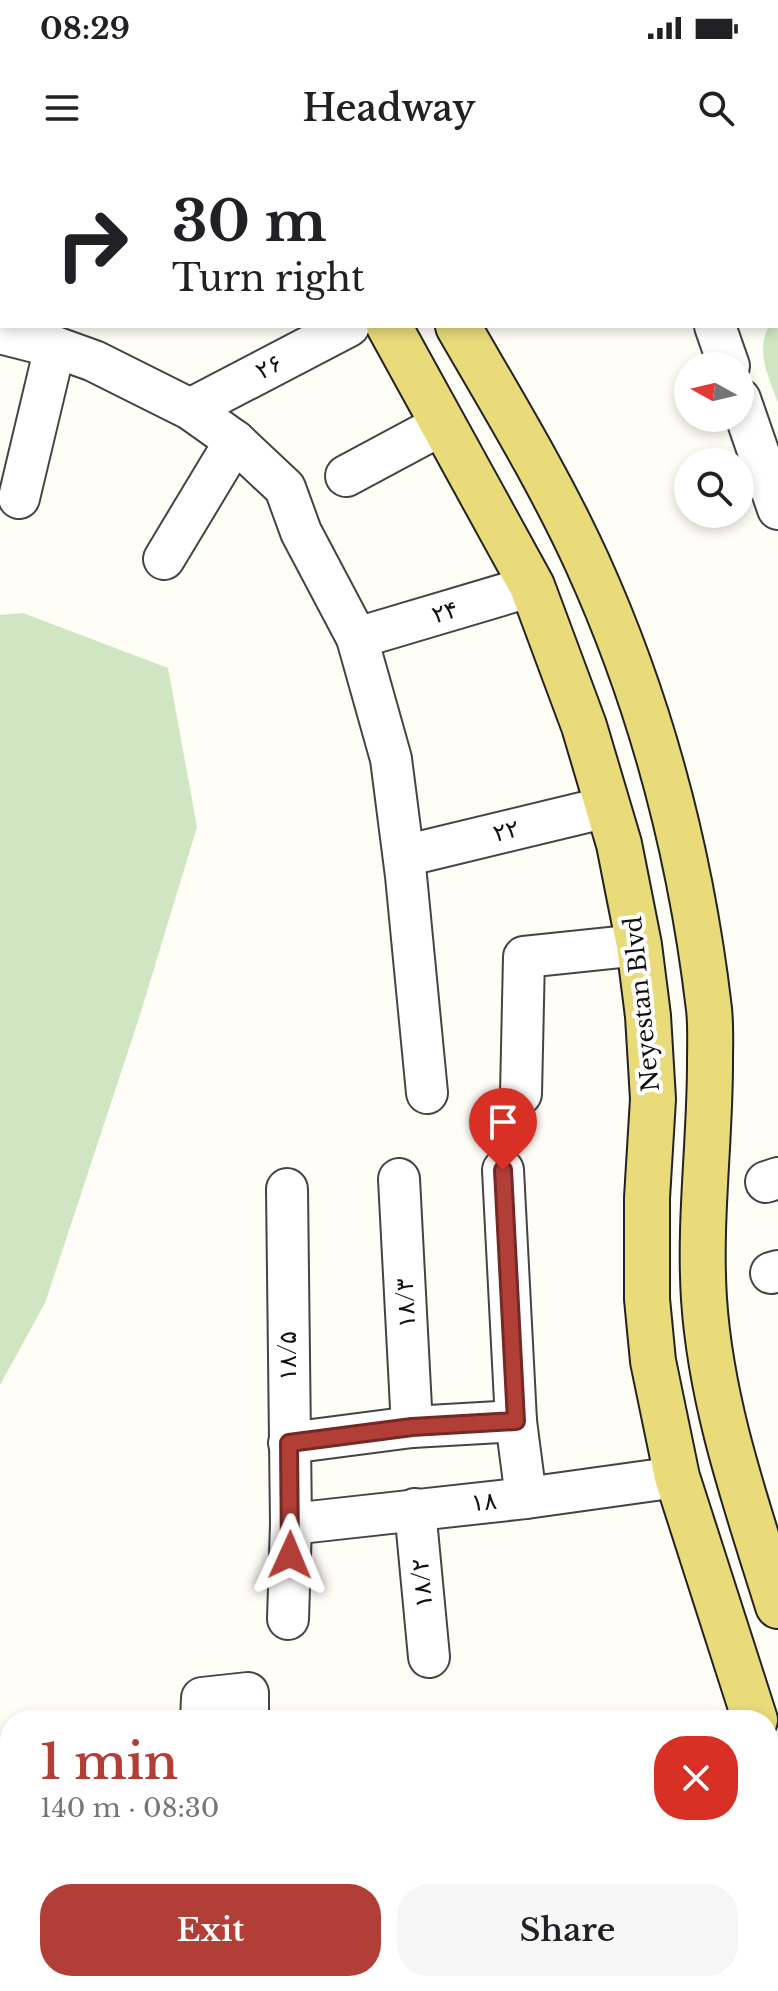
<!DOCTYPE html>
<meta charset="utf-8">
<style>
:root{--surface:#fff;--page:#f6f6f6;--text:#202124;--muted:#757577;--accent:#b23f37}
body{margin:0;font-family:"Libre Baskerville",serif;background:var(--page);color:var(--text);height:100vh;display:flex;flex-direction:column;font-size:30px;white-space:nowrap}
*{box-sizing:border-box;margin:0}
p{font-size:26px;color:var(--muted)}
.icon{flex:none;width:44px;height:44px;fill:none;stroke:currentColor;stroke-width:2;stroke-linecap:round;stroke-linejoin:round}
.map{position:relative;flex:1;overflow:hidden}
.side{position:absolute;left:0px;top:1550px;width:778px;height:282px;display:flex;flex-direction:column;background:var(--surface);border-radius:32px 32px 0 0;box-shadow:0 4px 12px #0003}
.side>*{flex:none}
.top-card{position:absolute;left:0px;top:0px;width:778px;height:168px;box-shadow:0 4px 12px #0003;background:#fff;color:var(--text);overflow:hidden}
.needle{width:52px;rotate:278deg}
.fabs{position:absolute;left:674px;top:192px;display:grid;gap:16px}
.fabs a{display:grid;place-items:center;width:80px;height:80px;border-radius:50%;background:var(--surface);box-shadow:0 4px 12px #0003;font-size:40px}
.pin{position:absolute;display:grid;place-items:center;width:68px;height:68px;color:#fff;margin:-82px -34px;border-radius:50% 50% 50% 0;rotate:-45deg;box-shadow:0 0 8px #0007}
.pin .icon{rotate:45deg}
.me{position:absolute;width:88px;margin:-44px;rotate:1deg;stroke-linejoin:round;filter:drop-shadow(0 0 6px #0008)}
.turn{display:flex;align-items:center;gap:28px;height:168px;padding:0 40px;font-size:36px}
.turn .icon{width:104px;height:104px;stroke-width:2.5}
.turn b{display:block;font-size:56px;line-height:68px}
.round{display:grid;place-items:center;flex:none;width:84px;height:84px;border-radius:32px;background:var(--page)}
.head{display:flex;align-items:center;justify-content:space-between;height:136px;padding:0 40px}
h1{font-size:48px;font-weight:600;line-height:60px;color:var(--accent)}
.cta{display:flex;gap:16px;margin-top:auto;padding:16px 40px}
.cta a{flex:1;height:92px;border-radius:32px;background:var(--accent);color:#fff;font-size:32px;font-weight:600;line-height:92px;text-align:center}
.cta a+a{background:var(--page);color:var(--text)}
.status{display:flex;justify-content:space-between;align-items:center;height:56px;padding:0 40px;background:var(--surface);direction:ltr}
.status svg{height:22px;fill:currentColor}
header{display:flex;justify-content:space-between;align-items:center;height:104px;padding:0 40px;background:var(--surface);font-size:36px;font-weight:600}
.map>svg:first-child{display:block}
</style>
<div class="status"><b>08:29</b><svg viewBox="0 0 49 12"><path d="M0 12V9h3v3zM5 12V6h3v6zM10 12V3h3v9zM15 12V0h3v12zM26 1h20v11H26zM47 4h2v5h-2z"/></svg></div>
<header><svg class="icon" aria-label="menu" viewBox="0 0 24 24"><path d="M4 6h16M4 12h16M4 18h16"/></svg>Headway<svg class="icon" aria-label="search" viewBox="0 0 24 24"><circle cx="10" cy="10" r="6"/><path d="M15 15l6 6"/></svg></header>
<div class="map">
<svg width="778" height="1831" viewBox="0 0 778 1831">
<rect width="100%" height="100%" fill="#fefdf6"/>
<g fill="#d0e6c2">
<path d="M778,157V243C769,217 755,192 769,166H776Z"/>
<path d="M23,453L168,508L197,667L139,858L45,1143L0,1225V455Z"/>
</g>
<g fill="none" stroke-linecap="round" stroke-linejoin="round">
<defs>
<g id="minor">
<path d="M440,0L441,2"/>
<path d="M658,0L659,2"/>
<path d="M112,2L116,0"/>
<path d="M0,65L2,64"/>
<path d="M776,102L778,101"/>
<path d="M715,166L729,206"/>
<path d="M0,173L55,187L94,201L190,249L235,281L285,328L301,372L357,478L391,599L406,716L427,933"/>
<path d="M740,239L778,349"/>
<path d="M190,249L349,166"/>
<path d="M346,316L443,264"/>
<path d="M19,338L55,187"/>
<path d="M164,399L235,281"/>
<path d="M357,478L532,426"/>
<path d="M404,696L607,647"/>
<path d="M521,934L524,797L639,785"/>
<path d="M503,1010L516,1261L526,1338"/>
<path d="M399,1019L412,1267"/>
<path d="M766,1022L778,1018"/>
<path d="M287,1029L291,1364L288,1459"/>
<path d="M771,1113L778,1111"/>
<path d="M289,1283L412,1267L516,1261"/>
<path d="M415,1349L429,1497"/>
<path d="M291,1364L526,1338L677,1317"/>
<path d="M201,1560L202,1538L248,1533V1560"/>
<path d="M174,1831L175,1822"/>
<path d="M214,1831L216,1822"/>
<path d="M553,1831L554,1822"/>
</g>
<g id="major">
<path d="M296,0L298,2"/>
<path d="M362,0L363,2"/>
<path d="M389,166L532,426L584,566L619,684L639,785L648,856L653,939L647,1038V1139L653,1201L677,1317L755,1560"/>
<path d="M458,166C503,244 550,321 587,402C651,543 691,696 709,849C711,867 710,886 710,903C710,982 699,1060 704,1139C711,1245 747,1346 778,1446"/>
<path d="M757,1831L758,1822"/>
</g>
</defs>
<use href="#minor" stroke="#444" stroke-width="44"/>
<use href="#major" stroke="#222" stroke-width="48"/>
<use href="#minor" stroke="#fff" stroke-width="40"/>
<use href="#major" stroke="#e9da7a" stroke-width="44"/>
</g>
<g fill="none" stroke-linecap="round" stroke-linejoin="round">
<defs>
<path id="route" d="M290,1395L289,1283L412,1267L516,1261L503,1010"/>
</defs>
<use href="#route" stroke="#742924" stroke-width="20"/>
<use href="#route" stroke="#b23f37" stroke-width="14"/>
</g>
<g text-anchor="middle" stroke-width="8" stroke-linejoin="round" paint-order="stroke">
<g font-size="24" fill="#111" stroke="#fff">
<text transform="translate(269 207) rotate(-28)" y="8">۲۶</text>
<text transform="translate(445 452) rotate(-17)" y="8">۲۴</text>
<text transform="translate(506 671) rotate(-14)" y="8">۲۲</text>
<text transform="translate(642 844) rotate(-96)" y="8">Neyestan Blvd</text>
<text transform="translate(406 1143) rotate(-93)" y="8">۱۸/۳</text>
<text transform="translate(288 1196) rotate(-90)" y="8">۱۸/۵</text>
<text transform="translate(484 1342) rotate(-6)" y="8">۱۸</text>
<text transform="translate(422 1423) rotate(-95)" y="8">۱۸/۲</text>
</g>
</g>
</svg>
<div class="fabs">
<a><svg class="needle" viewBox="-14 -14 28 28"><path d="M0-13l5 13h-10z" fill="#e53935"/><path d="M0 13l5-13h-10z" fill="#757577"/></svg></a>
<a><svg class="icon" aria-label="search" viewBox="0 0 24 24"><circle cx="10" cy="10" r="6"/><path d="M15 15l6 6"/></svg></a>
</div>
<div class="pin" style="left:503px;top:1010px;background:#d93025"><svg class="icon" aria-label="arrive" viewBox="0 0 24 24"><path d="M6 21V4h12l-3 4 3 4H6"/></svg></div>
<svg class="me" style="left:290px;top:1395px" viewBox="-20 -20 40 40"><path d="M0-17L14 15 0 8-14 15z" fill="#b23f37" stroke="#fff" stroke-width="4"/></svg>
<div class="top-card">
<div class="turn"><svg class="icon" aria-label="right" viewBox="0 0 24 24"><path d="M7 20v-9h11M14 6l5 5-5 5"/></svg><div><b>30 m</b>Turn right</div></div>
</div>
<section class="side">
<div class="head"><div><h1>1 min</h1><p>140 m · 08:30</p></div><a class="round" style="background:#d93025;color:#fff"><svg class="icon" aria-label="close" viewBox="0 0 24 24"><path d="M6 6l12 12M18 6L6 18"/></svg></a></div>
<div class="cta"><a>Exit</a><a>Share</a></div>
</section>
</div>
